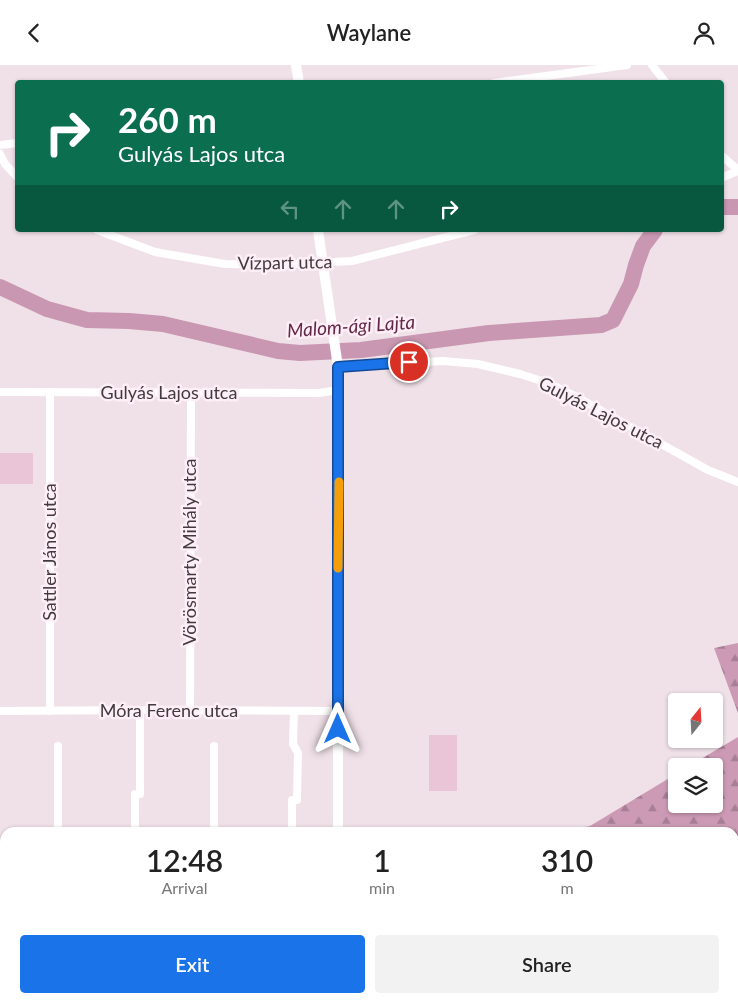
<!DOCTYPE html>
<meta charset="utf-8">
<style>
:root{--surface:#fff;--page:#f2f2f2;--text:#222;--muted:#767676;--accent:#1a73e8}
body{margin:0;font-family:Lato,sans-serif;background:var(--page);color:var(--text);height:100vh;display:flex;flex-direction:column;font-size:19px;white-space:nowrap}
*{box-sizing:border-box;margin:0}
p{font-size:16px;color:var(--muted)}
.icon{flex:none;width:28px;height:28px;fill:none;stroke:currentColor;stroke-width:2;stroke-linecap:round;stroke-linejoin:round}
.map{position:relative;flex:1;overflow:hidden}
.details{position:absolute;left:0px;top:762px;width:739px;height:176px;display:flex;flex-direction:column;background:var(--surface);border-radius:15px 15px 0 0;box-shadow:0 1px 4px #0004}
.details>*{flex:none}
.hud{position:absolute;left:15px;top:15px;width:709px;height:152px;border-radius:5px;box-shadow:0 1px 4px #0004;background:#0b6e4f;color:#fff;overflow:hidden}
.needle{width:32px;rotate:18deg}
.controls{position:absolute;left:668px;top:628px;display:grid;gap:10px}
.controls a{display:grid;place-items:center;width:55px;height:55px;border-radius:5px;background:var(--surface);box-shadow:0 1px 4px #0004;font-size:25px}
.pin{position:absolute;display:grid;place-items:center;width:42px;height:42px;color:#fff;margin:-21px;border:2px solid #fff;border-radius:50%;box-shadow:0 1px 5px #0007}
.me{position:absolute;width:55px;margin:-28px;rotate:0deg;stroke-linejoin:round;filter:drop-shadow(0 0 4px #0008)}
.turn{display:flex;align-items:center;gap:18px;height:105px;padding:0 20px;font-size:22px}
.turn .icon{width:65px;height:65px;stroke-width:2.5}
.turn b{display:block;font-size:35px;line-height:42px}
.lanes{display:flex;align-items:center;height:48px;padding:0 20px;background:#0003;justify-content:center;gap:25px;direction:ltr}
.lanes .off{opacity:.35}
.eta{display:flex;justify-content:space-evenly;align-items:center;height:85px;text-align:center}
.eta b{font-size:30px;font-weight:600;line-height:35px}
.primary-button{display:flex;gap:10px;margin-top:auto;padding:10px 20px}
.primary-button a{flex:1;height:58px;border-radius:5px;background:var(--accent);color:#fff;font-size:20px;font-weight:600;line-height:58px;text-align:center}
.primary-button a+a{background:var(--page);color:var(--text)}
header{display:flex;justify-content:space-between;align-items:center;height:65px;padding:0 20px;background:var(--surface);font-size:22px;font-weight:600}
.map>svg:first-child{display:block}
</style>
<header><svg class="icon" aria-label="back" viewBox="0 0 24 24"><path d="M15 5l-7 7 7 7"/></svg>Waylane<svg class="icon" aria-label="person" viewBox="0 0 24 24"><circle cx="12" cy="8" r="4"/><path d="M4 21q1-7 8-7t8 7"/></svg></header>
<div class="map">
<svg width="738" height="938" viewBox="0 0 738 938">
<defs>
<pattern id="forest-firs" width="22" height="20" patternUnits="userSpaceOnUse" patternTransform="scale(1.25)"><rect width="22" height="20" fill="#cc9ab4"/><path d="M5 1l3.5 6h-7zM16 11l3.5 6h-7z" fill="#a77f94"/></pattern>
</defs>
<rect width="100%" height="100%" fill="#f0e1e8"/>
<g fill="url(#forest-firs)">
<path d="M738,578V648L714,583Z"/>
<path d="M738,672V938H583V934H734V768H554L590,761L676,709V739H714V701H689Z"/>
</g>
<g fill="#eac4d7">
<rect x="0" y="388" width="33" height="31"/>
<rect x="429" y="670" width="28" height="56"/>
</g>
<g fill="none" stroke-linecap="round" stroke-linejoin="round">
<g stroke="#c997b1" stroke-width="16">
<path d="M721,142H738"/>
<path d="M0,222L47,244L87,255L129,256L163,259L278,286L300,288L361,285L489,268L601,260L613,255L631,219L636,200L643,181L655,165"/>
</g>
<g stroke="#fff" stroke-width="8">
<path d="M652,0L666,18"/>
<path d="M494,18L627,0"/>
<path d="M0,80L18,78"/>
<path d="M0,89L5,99L18,113"/>
<path d="M721,90L738,105"/>
<path d="M721,113L738,106"/>
<path d="M97,165L155,187L225,199L279,200L352,196L474,165"/>
<path d="M338,302L443,296L478,299L520,309L548,318L575,331L708,405L738,417"/>
<path d="M0,327L319,328L338,325"/>
<path d="M190,645L191,329"/>
<path d="M0,646L140,645L338,646"/>
<path d="M50,646V327"/>
<path d="M58,681V768"/>
<path d="M135,768V729H140V645"/>
<path d="M214,768V681"/>
<path d="M292,768V735H297L298,688L293,679L294,646"/>
<path d="M0,893H5"/>
</g>
<g stroke="#fff" stroke-width="10">
<path d="M296,0L299,18"/>
<path d="M318,165L338,302V768"/>
<path d="M734,890H738"/>
<path d="M336,934V938"/>
</g>
</g>
<g fill="none" stroke-linecap="round" stroke-linejoin="round">
<defs>
<path id="route" d="M338,664V302L409,297"/>
</defs>
<use href="#route" stroke="#114b97" stroke-width="12"/>
<use href="#route" stroke="#1a73e8" stroke-width="9"/>
<path stroke="#f59e0b" stroke-width="9" d="M338,503L339,417"/>
</g>
<g text-anchor="middle" stroke-width="5" stroke-linejoin="round" paint-order="stroke">
<g font-size="18" fill="#413b3e" stroke="#feeef5">
<text transform="translate(285 198) rotate(-1)" y="6">Vízpart utca</text>
<text x="169" y="334">Gulyás Lajos utca</text>
<text transform="translate(601 348) rotate(27)" y="6">Gulyás Lajos utca</text>
<text transform="translate(50 487) rotate(-90)" y="6">Sattler János utca</text>
<text transform="translate(190 487) rotate(-90)" y="6">Vörösmarty Mihály utca</text>
<text x="169" y="652">Móra Ferenc utca</text>
</g>
<g font-size="19" font-style="italic" fill="#63274a" stroke="#feeef5">
<text transform="translate(351 261) rotate(-4)" y="7">Malom-ági Lajta</text>
</g>
</g>
</svg>
<div class="controls">
<a><svg class="needle" viewBox="-14 -14 28 28"><path d="M0-13l5 13h-10z" fill="#e53935"/><path d="M0 13l5-13h-10z" fill="#767676"/></svg></a>
<a><svg class="icon" aria-label="layers" viewBox="0 0 24 24"><path d="M12 4l9 5-9 5-9-5zM3 14l9 5 9-5"/></svg></a>
</div>
<div class="pin" style="left:409px;top:297px;background:#d93025"><svg class="icon" aria-label="arrive" viewBox="0 0 24 24"><path d="M6 21V4h12l-3 4 3 4H6"/></svg></div>
<svg class="me" style="left:338px;top:664px" viewBox="-20 -20 40 40"><path d="M0-17L14 15 0 8-14 15z" fill="#1a73e8" stroke="#fff" stroke-width="4"/></svg>
<div class="hud">
<div class="turn"><svg class="icon" aria-label="right" viewBox="0 0 24 24"><path d="M7 20v-9h11M14 6l5 5-5 5"/></svg><div><b>260 m</b>Gulyás Lajos utca</div></div>
<div class="lanes"><svg class="icon off" aria-label="left" viewBox="0 0 24 24"><path d="M17 20v-9H6M10 6l-5 5 5 5"/></svg><svg class="icon off" aria-label="ahead" viewBox="0 0 24 24"><path d="M12 20V5M6 11l6-6 6 6"/></svg><svg class="icon off" aria-label="ahead" viewBox="0 0 24 24"><path d="M12 20V5M6 11l6-6 6 6"/></svg><svg class="icon" aria-label="right" viewBox="0 0 24 24"><path d="M7 20v-9h11M14 6l5 5-5 5"/></svg></div>
</div>
<section class="details">
<div class="eta">
<div><b>12:48</b><p>Arrival</p></div>
<div><b>1</b><p>min</p></div>
<div><b>310</b><p>m</p></div>
</div>
<div class="primary-button"><a>Exit</a><a>Share</a></div>
</section>
</div>
